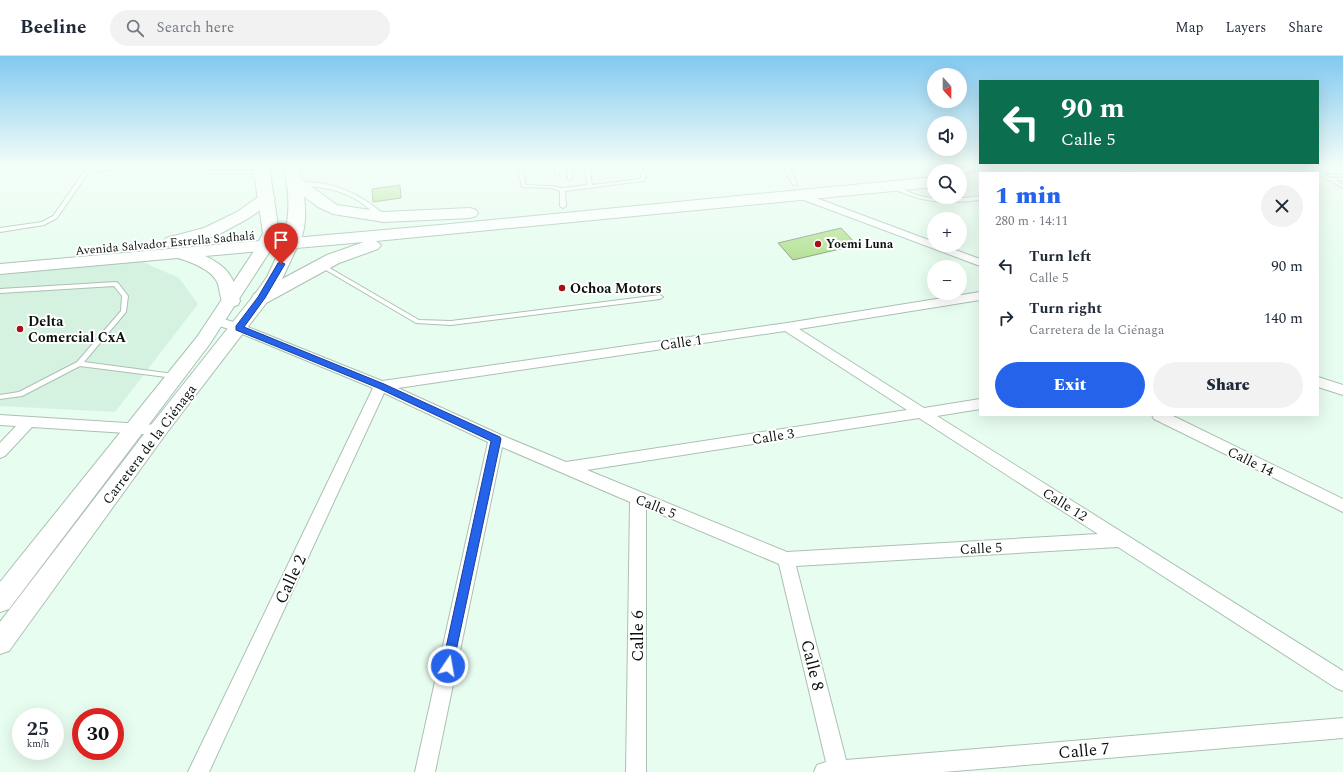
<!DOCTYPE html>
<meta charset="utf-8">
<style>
:root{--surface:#fff;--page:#f2f2f3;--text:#1f2937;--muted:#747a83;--line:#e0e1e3;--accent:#2563eb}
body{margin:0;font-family:Spectral,serif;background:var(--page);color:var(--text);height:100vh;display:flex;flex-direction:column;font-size:15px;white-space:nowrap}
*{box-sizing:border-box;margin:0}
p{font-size:13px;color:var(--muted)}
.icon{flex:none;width:22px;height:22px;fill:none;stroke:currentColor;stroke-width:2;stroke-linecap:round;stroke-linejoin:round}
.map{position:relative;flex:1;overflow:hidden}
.sheet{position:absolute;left:979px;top:116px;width:340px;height:244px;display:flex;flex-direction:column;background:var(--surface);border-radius:0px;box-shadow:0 4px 16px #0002}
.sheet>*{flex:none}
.guide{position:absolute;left:979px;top:24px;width:340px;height:84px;border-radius:0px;box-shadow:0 4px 16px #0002;background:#0b6e4f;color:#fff;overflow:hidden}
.needle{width:26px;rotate:159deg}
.fabs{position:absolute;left:927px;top:12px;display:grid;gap:8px}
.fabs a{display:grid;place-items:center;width:40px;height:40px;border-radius:50%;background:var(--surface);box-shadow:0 4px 16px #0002;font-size:20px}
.speed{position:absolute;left:12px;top:652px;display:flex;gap:8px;font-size:20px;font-weight:700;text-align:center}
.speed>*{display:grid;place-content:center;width:52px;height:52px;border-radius:50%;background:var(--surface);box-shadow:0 4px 16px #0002;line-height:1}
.speed small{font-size:10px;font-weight:400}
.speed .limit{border:6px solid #d22;background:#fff;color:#111}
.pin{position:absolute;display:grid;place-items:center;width:34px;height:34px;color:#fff;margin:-41px -17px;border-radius:50% 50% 50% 0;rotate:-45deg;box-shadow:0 0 4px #0007}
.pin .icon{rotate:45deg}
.me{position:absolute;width:44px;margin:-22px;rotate:12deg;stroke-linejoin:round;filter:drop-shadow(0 0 3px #0008)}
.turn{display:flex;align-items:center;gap:14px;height:84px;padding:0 16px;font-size:18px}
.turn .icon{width:52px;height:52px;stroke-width:2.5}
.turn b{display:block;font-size:28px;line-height:34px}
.round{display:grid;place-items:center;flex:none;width:42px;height:42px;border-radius:21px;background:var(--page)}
.head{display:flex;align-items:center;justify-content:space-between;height:68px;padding:0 16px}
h1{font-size:24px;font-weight:800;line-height:30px;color:var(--accent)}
.action{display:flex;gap:8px;margin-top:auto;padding:8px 16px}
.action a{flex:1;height:46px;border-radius:24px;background:var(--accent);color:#fff;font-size:16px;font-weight:800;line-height:46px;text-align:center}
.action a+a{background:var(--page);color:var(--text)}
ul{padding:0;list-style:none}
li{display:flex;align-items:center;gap:12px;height:52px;padding:0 16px}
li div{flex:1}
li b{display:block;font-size:15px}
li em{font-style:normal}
header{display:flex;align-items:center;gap:24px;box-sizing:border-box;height:56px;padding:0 20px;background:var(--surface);border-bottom:1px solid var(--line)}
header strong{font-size:19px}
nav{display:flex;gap:22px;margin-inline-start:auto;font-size:14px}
.search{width:280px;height:36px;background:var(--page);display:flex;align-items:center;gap:10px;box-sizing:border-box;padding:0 14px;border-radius:22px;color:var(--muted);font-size:15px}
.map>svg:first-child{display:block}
</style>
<header>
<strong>Beeline</strong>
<div class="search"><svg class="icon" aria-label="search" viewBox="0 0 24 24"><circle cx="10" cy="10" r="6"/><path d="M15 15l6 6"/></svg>Search here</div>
<nav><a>Map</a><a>Layers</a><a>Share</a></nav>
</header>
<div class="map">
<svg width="1343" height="716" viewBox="0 0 1343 716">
<rect width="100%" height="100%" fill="#e7fdef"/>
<path fill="#d5f2e0" d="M141,205L179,222L198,248L115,356L0,350V219Z"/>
<g fill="#b1e08f" stroke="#899482">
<path d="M400,129L401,142L373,146L372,133Z"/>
<path d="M841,172L857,189L793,204L778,187Z"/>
</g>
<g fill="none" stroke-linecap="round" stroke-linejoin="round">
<defs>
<g id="lane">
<path d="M88,110H93L91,113L122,110H142L140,111L89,116L57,162L44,169L0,176V172L42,166L53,160Z"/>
<path d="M185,110H193L208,115H261L263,116L261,117H208Z"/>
<path d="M517,110H521L526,129L552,130L562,132L587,129L585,110H589L592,129L640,123L642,120L637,113L634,110L641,111L646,120L644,125H642L565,135L566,150L563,152L560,150V135L552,132L522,131Z"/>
<path d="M556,110H560L559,119L555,118Z"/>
<path d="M568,110H572V123L570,124L568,123Z"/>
<path d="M783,110H788L797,128V129H793Z"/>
<path d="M1309,111H1313L1331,122H1343V124H1336L1343,129V132L1318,118V117L1309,113Z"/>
<path d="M297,127C329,123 362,138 385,160L384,161H380C372,156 365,149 357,144C339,133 320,131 299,129H297Z"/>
<path d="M890,129C898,129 909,137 917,139C937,145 959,143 980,140V144C946,148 921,147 890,131Z"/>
<path d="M321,207L419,264L451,265L660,239L663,241L660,243L451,269L416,267L319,210L318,209Z"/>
<path d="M116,226L118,227L128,240L126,256L84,306L174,318L177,320L176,322H174L80,310L22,340L0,343V339L19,336L77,306L121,255L122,240L114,230L0,237V233Z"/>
</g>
<g id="street">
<path d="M800,136L934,186V189H942L980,203V210L796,141L795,139L796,137Z"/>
<path d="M980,236V244L799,273L924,352L980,343V353L937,360L1343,615V635L1336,632L1118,491L796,510L846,704L1343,662V682L943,716H814L817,709L826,706L779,508L646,452V716H626L630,446L502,391L435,716H415L488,386L384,337L209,716H188L373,332L235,275L213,268L211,265L213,262L217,261L243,269L382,325L787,267ZM785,275L907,354L566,406L501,379L398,332ZM919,362L1098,478L787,496L587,414Z"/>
<path d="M1318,321L1343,329V339L1318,331Z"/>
<path d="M0,359L158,369L163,370L165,374L163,378L158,379L32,371L5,400L0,402V387L16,370L0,369Z"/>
<path d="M1152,359H1171L1343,443V456L1154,363Z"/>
</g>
<g id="secondary">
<path d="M291,182L297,184L299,187L283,221L267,246L165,379L9,595L0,598V566L151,369L255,238L267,221L283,187L285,184Z"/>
<path d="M266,184L272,186L274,189L209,289L9,553L0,556V526L197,281L260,186Z"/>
</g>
<g id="primary">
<path d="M253,110H269L279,177L272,193L266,194L260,193L257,189L263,177Z"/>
<path d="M283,110H298C304,133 311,170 297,191L291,192L285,191L282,187C291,161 290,136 283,110Z"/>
</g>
<g id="highway">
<path d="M938,110H995L993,113L960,117V115H934V119L930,115L933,112Z"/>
<path d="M1060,110H1139L1137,113L1132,115L1096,117H1020L1023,114Z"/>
<path d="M1286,110H1343V118L1293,115L1288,113Z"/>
<path d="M934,121V131L376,185L381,189L378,193L339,207L268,246L261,248L254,246L252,242L254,238L327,199L364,186L205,200C228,211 234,221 240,245L238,249L231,251L224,249C220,243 220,235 218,228C213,214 191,206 178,202L0,218V208L440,169Z"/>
<path d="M296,122L302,124L337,149L384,156L470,152L476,154L478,157L476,160L470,162L384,166L333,158L318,151L290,130L288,127L290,124Z"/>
<path d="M267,137L273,139L275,142L273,145L249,162L216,180L172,191L166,190L163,186L166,182L204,172L237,156L261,139Z"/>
</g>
</defs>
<use href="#lane" stroke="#abc0b3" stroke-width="2"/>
<use href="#street" stroke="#abc0b3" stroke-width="2"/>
<use href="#secondary" stroke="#abc0b3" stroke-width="2"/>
<use href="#primary" stroke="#abc0b3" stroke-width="2"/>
<use href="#highway" stroke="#abc0b3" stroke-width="2"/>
<use href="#lane" fill="#fff" fill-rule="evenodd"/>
<use href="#street" fill="#fff" fill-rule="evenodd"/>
<use href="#secondary" fill="#fff" fill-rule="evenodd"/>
<use href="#primary" fill="#fff" fill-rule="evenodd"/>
<use href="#highway" fill="#fff" fill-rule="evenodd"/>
</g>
<linearGradient id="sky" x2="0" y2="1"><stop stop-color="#82c9f0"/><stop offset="0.52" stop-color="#f4fef8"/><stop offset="1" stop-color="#f4fef8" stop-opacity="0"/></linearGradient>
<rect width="1343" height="211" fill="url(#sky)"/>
<path fill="#2563eb" stroke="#184099" d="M281,206L285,208L265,242L244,271L384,328L500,381L501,383L452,614L448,616L443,614L442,610L491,385L378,332L236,274V270L258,241L278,207Z"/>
<g fill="#a71019" stroke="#fff" stroke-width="1.5">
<circle cx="818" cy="188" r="4"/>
<circle cx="562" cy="232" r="4"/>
<circle cx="20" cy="273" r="4"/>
</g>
<g text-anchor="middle" stroke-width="4" stroke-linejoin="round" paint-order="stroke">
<g font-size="12" fill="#09110d" stroke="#fff">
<text transform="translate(165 187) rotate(-5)" y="4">Avenida Salvador Estrella Sadhalá</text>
</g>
<g font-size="12" font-weight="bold" fill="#09110d" stroke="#fff" text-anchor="start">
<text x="826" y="192">Yoemi Luna</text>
</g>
<g font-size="14" font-weight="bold" fill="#09110d" stroke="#fff" text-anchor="start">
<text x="570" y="237">Ochoa Motors</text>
<text x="28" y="270">Delta<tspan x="28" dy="16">Comercial CxA</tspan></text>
</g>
<g font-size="14" fill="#09110d" stroke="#fff">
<text transform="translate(681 286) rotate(-8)" y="5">Calle 1</text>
<text transform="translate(773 380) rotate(-9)" y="5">Calle 3</text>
<text transform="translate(149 388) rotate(-53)" y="5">Carretera de la Ciénaga</text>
<text transform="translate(1251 405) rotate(26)" y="5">Calle 14</text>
<text transform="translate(1065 448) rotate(32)" y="5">Calle 12</text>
<text transform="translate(656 450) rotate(22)" y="5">Calle 5</text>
<text transform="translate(981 492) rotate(-3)" y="5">Calle 5</text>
</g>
<g font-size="17" fill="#09110d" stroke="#fff">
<text transform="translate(290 523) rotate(-65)" y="6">Calle 2</text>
<text transform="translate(637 580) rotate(-90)" y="6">Calle 6</text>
<text transform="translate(813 609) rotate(76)" y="6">Calle 8</text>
<text transform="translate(1084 694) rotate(-5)" y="6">Calle 7</text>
</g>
</g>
</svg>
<div class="fabs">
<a><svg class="needle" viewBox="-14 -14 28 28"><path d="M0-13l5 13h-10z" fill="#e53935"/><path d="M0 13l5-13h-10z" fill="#747a83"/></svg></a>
<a><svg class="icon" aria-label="sound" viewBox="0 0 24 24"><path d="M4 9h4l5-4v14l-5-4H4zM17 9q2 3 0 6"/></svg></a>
<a><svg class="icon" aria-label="search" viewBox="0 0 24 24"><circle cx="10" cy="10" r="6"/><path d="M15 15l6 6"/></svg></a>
<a>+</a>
<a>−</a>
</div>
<div class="speed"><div>25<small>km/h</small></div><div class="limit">30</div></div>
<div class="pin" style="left:281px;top:208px;background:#d93025"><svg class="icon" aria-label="arrive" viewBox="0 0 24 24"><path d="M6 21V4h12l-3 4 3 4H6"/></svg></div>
<svg class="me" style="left:448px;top:610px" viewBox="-20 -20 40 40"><circle r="17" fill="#2563eb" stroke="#fff" stroke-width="3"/><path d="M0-11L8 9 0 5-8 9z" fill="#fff"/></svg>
<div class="guide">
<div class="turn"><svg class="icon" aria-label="left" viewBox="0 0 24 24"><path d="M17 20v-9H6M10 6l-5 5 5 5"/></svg><div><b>90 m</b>Calle 5</div></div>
</div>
<section class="sheet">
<div class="head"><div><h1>1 min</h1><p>280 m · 14:11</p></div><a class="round"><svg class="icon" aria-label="close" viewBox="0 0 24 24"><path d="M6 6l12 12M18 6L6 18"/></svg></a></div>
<ul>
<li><svg class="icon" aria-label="left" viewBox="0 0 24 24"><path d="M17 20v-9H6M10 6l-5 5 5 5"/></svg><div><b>Turn left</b><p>Calle 5</p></div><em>90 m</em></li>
<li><svg class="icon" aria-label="right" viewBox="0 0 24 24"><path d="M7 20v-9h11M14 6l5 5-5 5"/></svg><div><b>Turn right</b><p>Carretera de la Ciénaga</p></div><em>140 m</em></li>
</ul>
<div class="action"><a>Exit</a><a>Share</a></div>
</section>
</div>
